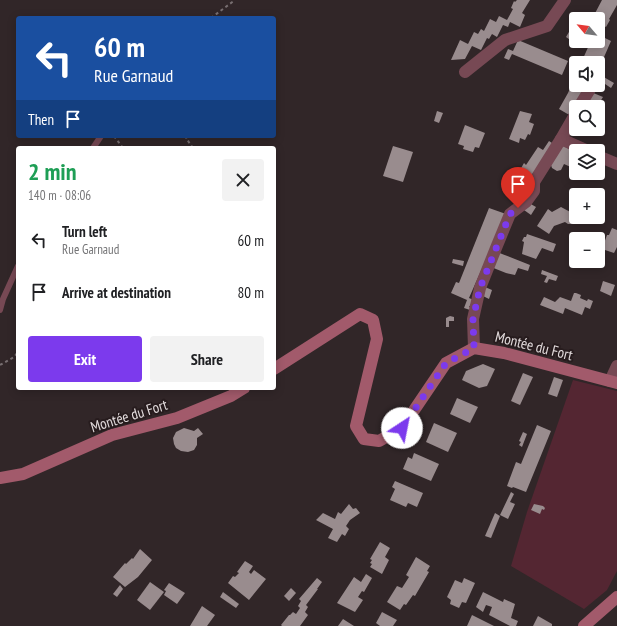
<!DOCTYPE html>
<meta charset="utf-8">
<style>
:root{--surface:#fff;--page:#f2f2f2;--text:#202124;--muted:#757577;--accent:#7c3aed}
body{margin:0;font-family:"PT Sans Narrow",sans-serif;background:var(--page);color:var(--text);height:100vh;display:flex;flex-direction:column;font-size:15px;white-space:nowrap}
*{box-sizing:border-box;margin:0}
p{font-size:13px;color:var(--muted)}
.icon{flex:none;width:22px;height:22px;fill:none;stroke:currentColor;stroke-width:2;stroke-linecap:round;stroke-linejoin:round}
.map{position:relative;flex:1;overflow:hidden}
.sheet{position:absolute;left:16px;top:146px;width:260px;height:244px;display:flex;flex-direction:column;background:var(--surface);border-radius:4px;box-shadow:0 2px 10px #0003}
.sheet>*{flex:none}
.top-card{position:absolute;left:16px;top:16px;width:260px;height:122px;border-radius:4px;box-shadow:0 2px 10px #0003;background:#1a4fa0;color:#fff;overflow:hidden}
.needle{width:26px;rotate:299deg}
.buttons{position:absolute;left:569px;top:12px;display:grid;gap:8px}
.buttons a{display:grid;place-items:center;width:36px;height:36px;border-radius:4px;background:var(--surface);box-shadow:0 2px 10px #0003;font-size:20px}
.pin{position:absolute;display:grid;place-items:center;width:34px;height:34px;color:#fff;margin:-41px -17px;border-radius:50% 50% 50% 0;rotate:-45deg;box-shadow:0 0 4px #0007}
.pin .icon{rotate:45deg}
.me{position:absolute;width:44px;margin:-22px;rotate:34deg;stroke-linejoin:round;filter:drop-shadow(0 0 3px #0008)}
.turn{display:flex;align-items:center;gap:14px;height:84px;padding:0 12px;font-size:18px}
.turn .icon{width:52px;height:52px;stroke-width:2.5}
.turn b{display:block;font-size:28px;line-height:34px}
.then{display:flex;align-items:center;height:38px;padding:0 12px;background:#0003;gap:8px;font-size:15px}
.round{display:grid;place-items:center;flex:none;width:42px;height:42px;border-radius:4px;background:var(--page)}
.headline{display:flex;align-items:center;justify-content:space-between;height:68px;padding:0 12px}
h1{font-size:24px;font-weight:800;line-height:30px;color:#1e9e55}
.primary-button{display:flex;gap:8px;margin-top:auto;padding:8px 12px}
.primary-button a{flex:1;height:46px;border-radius:4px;background:var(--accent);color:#fff;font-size:16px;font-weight:800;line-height:46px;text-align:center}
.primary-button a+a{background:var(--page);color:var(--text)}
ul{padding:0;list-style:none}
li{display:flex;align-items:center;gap:12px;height:52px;padding:0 12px}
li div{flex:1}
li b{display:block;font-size:15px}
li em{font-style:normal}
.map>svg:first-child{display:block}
</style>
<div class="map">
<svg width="617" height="626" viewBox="0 0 617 626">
<rect width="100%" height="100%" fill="#312628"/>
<path fill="#542632" d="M573,380L617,391V571L607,590L584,609L511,566L527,512Z"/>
<g fill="#998c8e">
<path d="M517,0H530L522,13L525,15L520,27L510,22L508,27L503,25L497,37L492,34L489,39L487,38L481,50L472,46L465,59L451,60L460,40L468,44L474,32L478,34L481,29L484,31L490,19L496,22L499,16L507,20L513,9L511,8L514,1L515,2Z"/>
<path d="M602,0H617V5L609,19L610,20L606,27L598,23V19H592Z"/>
<path d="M576,20V41H578L576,44L566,37Z"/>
<path d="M601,36L611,41L598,71V63H581L590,43L596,45Z"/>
<path d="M518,40L568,61L562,75L512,54L509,60L504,58L508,49L513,51Z"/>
<path d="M576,75V85H589L571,116L559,109L568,93Z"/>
<path d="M602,76L614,83L611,88L599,80Z"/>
<path d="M591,92L603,97L597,107H583Z"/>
<path d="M437,111L443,113L439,123L434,121Z"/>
<path d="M520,111L532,114L529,122L534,124L530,135L528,134L525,140L520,138L519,143L509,139Z"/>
<path d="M465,125L485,133L479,148L475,147L473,152L463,149L464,146L458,144Z"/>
<path d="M549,141L555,145L540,163L526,188L517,183L512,191L509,189L524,163L526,165L538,147L543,150Z"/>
<path d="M561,145L576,152V167L575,169L564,164L561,170L557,171L552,168L551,165Z"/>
<path d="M393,146L413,152L403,182L383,176Z"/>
<path d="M529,203L536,207L531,215L524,210Z"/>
<path d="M561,207L574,214L575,219L573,224H568L565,222L554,226L549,234L537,226L548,209L552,212Z"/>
<path d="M489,208L506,214L469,298L476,301L471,304L469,307L471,308L470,310L464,308L467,300L451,293L456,282L459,283Z"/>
<path d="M612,228L617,230V247L614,253L602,249L607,235H609Z"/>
<path d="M527,234L556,244L553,252L542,248L536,259L522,254L524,242L522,241L524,237H526Z"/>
<path d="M497,252L530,265L528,271L518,268L515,275L506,273L491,267Z"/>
<path d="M453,259L464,261L463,266L452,263Z"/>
<path d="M542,270L558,276L556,281L549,279L547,283L544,282L547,276L541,274Z"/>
<path d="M603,281L615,285L611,296L600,291Z"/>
<path d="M485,287L492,290L489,299L483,296Z"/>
<path d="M574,293H576L581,295L580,298L587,301L588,299L593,301L590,309L585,307L582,315L565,308L563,314L540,305L544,297L555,302L560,297L571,301Z"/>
<path d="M450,316L454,317V321H449V327H446V318Z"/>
<path d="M483,364L495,369L487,386L479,388L462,380L466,371Z"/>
<path d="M523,373L533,377L520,405L511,401Z"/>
<path d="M554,377L563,380L557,397L548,394Z"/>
<path d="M457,398L478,407L470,423L450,414Z"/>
<path d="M434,423L457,433L448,452L426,442Z"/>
<path d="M537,425L551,431L526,492L513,487L512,488L507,486L516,462L521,464Z"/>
<path d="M184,428L194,431L198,428L203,434L197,438V445L194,450L188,452L181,451L176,448L174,444L173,438L176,432Z"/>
<path d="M523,432L527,434L522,447L519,445L521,442L519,441Z"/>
<path d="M414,453L439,464L431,481L403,469L408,457L412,459Z"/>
<path d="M395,481L423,493L417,507L408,503L406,507L390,500L395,489L392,487Z"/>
<path d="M511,492L514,494L510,502L515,504L508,519L500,515Z"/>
<path d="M349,504L353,509L356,508L360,513L350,520L346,526L349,529L345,536L342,534L337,542L328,538L333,529L316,520L323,513L335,519L338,512L341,514Z"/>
<path d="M534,504L543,506L545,508L544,510L542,509L540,514L531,510Z"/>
<path d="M495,513L500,516L491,538L485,536Z"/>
<path d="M380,542L390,548L385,557L389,560L382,574L370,567L372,564L370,563L372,560L370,559Z"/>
<path d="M140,549L152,560L138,577L125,587L113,577L125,563L126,564L132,558L133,559Z"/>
<path d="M416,557L430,566L427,571L429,572L415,596L413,595L406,605L404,604L400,610L387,602L397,586L402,588L409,577L406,575Z"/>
<path d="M245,561L253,566L249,572L251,574L254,570L266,579L249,600L228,583L233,576L235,577L239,573L237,572Z"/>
<path d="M366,574L372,578L364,592L362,591L358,597L363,600L355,612L337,603L354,577L361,582Z"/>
<path d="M317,578L322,582L317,589H318L306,605L308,607L305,612L308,615L300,626H282L281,625L289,615H290L293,612L296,614L300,608L298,606L301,601L299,599Z"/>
<path d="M464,578L475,583L466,603L462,602L459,608L450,604L451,600L447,597L455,580L462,583Z"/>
<path d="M150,582L164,592L150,610L137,600Z"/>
<path d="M169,583L185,593L177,604L164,595L166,591L164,590Z"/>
<path d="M120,585L123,589L117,597L113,594Z"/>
<path d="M291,588L296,593L289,601L284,596Z"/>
<path d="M223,592L239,604L236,608L220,597Z"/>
<path d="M483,592L503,602L504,599L515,604L511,618L518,621L516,626H510L489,615L492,607L486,605L483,612L476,607Z"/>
<path d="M202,606L215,615L207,626H190Z"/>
<path d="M382,612L397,620L393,626H380L376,623Z"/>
<path d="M472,615L494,626H467Z"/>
<path d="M538,616L552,624V626H533Z"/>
<path d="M343,619L354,626H338Z"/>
</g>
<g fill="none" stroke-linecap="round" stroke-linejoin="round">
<g stroke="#786f71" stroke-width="2" stroke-dasharray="3 3" stroke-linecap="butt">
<path d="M211,18L235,0"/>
<path d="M114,136L123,148"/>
<path d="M188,136L186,138L193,148"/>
<path d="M0,365L14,357L18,352"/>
</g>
<g stroke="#774954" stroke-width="6">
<path d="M93,148L101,136"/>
<path d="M0,310L3,299L18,266"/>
</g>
<g stroke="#774954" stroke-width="12">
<path d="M465,72L505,40L547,26L565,0"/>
<path d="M579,107L590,89"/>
<path d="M576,113L561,139L588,151"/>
<path d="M598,156L617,164"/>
<path d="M474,348L473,319L480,288L496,248L510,214L526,202L534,191V182L561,139"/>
<path d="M610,381L617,366"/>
</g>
<g stroke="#a25a6b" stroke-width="12">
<path d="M274,369L360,314L373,320L377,339L356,426L364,439L379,441L402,428L446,363L474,348L504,353L617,383"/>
<path d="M0,478L23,474L112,435L177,418L231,396L244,388"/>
<path d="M584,626L617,597"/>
</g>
</g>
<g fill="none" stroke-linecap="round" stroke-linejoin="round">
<path stroke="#7c3aed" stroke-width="7" stroke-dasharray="0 12.6" d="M402,428L446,363L474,348L473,319L480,288L510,214L518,208"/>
</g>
<g text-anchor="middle" stroke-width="4" stroke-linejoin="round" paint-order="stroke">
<g font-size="15" fill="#e3dcdd" stroke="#271c1e">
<text transform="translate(534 346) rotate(14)" y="5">Montée du Fort</text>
<text transform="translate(129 416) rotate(-17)" y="5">Montée du Fort</text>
</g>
</g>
</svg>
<div class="buttons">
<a><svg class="needle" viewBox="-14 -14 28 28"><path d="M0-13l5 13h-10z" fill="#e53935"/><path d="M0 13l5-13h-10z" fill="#757577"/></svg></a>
<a><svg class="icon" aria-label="sound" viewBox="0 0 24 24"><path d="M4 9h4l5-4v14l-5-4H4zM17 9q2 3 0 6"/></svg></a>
<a><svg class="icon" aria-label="search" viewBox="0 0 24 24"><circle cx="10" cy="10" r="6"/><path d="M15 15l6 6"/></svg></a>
<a><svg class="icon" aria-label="layers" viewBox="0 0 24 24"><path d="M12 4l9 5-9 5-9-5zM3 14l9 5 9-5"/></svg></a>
<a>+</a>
<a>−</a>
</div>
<div class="pin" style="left:518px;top:208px;background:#d93025"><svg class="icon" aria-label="arrive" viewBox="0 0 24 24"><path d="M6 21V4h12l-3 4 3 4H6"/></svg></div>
<svg class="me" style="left:402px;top:428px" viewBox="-20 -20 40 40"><circle r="19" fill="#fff"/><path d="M0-13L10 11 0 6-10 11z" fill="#7c3aed"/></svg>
<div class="top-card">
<div class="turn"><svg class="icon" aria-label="left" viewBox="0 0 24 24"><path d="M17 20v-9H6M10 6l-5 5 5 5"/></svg><div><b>60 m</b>Rue Garnaud</div></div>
<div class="then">Then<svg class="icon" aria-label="arrive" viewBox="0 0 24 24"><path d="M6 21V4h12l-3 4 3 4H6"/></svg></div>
</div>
<section class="sheet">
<div class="headline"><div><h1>2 min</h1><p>140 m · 08:06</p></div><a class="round"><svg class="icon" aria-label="close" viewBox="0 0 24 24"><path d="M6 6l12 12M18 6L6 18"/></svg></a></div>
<ul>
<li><svg class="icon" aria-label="left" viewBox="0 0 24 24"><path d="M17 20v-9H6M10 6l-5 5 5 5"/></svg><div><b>Turn left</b><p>Rue Garnaud</p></div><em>60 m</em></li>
<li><svg class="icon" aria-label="arrive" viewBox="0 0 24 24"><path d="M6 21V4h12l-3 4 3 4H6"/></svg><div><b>Arrive at destination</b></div><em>80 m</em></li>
</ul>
<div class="primary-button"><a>Exit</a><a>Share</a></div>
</section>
</div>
